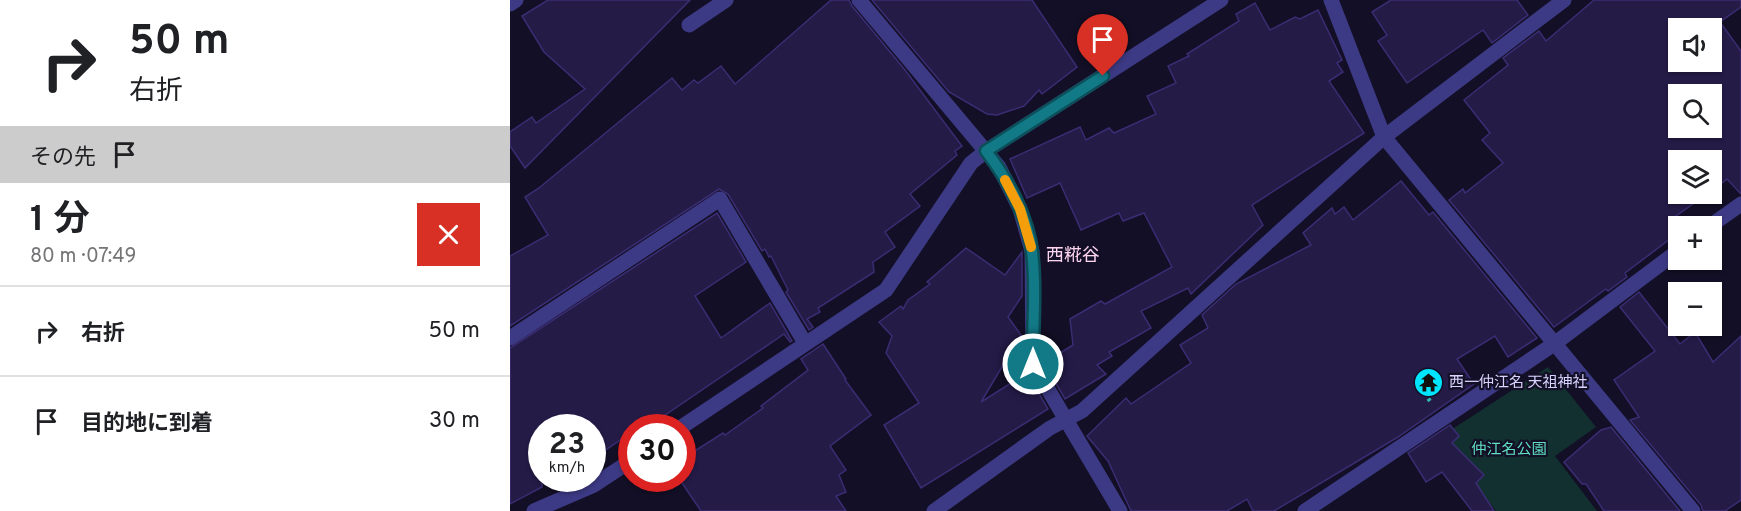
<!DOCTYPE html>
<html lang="ja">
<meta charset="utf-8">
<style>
:root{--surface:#fff;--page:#f2f2f2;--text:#202124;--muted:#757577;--line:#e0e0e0}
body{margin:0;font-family:Overpass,"Noto Sans JP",sans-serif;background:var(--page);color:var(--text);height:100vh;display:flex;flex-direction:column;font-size:22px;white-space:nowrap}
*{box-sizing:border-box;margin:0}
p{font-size:20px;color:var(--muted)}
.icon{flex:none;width:33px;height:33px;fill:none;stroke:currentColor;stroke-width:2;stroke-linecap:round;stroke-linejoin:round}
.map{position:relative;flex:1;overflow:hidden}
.drawer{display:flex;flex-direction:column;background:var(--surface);width:510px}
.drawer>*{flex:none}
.top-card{background:#fff;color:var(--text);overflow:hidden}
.buttons{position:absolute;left:1158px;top:18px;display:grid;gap:12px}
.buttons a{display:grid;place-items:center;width:54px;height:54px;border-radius:0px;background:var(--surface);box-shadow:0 2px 4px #0004;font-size:30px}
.speed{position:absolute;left:18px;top:414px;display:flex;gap:12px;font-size:30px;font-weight:700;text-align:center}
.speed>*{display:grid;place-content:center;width:78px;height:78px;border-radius:50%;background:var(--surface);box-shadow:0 2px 4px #0004;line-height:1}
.speed small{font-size:15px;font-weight:400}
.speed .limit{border:9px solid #d22;background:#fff;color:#111}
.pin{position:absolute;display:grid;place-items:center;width:51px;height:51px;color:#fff;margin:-62px -26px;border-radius:50% 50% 50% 0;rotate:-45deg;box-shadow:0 0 6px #0007}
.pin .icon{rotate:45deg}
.me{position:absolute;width:66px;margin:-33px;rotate:0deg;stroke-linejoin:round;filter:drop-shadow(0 0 4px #0008)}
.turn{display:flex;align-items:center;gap:21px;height:126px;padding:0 30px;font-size:27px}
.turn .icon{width:78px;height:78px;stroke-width:2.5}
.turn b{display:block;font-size:42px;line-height:51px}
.then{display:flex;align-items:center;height:57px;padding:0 30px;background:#0003;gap:12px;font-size:22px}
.round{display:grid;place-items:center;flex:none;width:63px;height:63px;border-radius:0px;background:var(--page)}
.head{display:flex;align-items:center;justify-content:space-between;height:102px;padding:0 30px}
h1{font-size:36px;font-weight:700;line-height:45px}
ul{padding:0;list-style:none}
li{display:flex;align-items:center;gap:18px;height:90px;padding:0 30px;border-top:2px solid var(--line)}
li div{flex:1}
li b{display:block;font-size:22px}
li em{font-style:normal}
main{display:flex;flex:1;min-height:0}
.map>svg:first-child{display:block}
</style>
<main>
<section class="drawer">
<div class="top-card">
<div class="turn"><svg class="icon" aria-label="right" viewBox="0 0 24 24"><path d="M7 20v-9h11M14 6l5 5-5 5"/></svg><div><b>50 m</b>右折</div></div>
<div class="then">その先<svg class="icon" aria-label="arrive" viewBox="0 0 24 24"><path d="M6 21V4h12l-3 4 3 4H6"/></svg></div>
</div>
<div class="head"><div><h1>1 分</h1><p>80 m · 07:49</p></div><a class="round" style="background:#d93025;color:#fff"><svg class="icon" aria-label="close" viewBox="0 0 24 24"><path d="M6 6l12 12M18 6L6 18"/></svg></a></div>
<ul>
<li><svg class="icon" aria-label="right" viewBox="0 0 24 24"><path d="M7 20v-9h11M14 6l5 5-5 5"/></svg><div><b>右折</b></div><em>50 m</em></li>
<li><svg class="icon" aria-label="arrive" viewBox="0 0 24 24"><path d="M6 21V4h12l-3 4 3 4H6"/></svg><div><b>目的地に到着</b></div><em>30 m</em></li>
</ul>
</section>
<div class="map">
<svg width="1231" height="511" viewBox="0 0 1231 511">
<rect width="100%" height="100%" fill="#130f26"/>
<path fill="#12302f" d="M1038,367L1086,427L1045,456L1087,511H986L930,437Z"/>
<g fill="#241b47" stroke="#3b2d73" stroke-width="1.5" fill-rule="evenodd">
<path d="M38,0H180L15,168L0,146V132L22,117L26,123L75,89L34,52L12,16Z"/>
<path d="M321,0H339L342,6L395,70L452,146L445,151L447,155L400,194L410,206L375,232L385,247L363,262L364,272L308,308L310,312L297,319L303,327L299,330L276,292L278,290L261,256L259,257L255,249L252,251L218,194L209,189L0,326V256L38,235L15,197L29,188L162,78L172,90L184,80L188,83L211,66L225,84Z"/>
<path d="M362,0H522L567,67L532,94L529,90L514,106L487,115L477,114L439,92Z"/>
<path d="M881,0H1007L1018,15L982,43L973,30L897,83L868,41L877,35L862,12Z"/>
<path d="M1084,0H1231V7L1210,22L1231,51V194L1217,179L1202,191V160H1168V194H1197L1166,216L1173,226H1168V233L1115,273L1117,277L1098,291L1096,289L1089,294L1044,327L939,200L953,189L955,193L993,163L972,140L980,133L954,100L998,65L993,58L1029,31L1036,41ZM1168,28H1202V62H1168ZM1168,94H1202V128H1168Z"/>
<path d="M745,3L760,30L785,17L790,19L808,10L832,60L827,63L833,72L819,81L854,133L742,205L753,225L681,294L678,288L631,311L641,328L599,352L602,356L587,365L596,374L555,399L534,363L563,345L560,319L591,301L595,304L662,267L634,213L613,221L609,213L571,230L550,183L517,198L500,159L570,127L576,140L599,128L604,133L646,114L637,96L666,83L658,66L679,56L677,54L729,21L726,14Z"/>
<path d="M891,181L919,215L923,212L1027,338L998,357L985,336L947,359L964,384L888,437L764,511H743L737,499L717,511H621L598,461L577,436L616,398L621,404L681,363L670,345L698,328L692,315L726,284L801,245L793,233L822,208L825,214L834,207L843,220Z"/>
<path d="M207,213L236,262L185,296L211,338L260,303L282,341L280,342L274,334L142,424L139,420L128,428H122V432L82,459V428H32V487L0,504V348Z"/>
<path d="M456,248L495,275L512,252V296L498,317L511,335L471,402L517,373L538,409L411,488L374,425L409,403L376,353L382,336L369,322L391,306L393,309L398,300L420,284L417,282Z"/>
<path d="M1129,292L1170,344L1185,332L1203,362L1231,336V500L1215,511H1193L1191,505L1120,420L1129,417L1104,380L1145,351L1110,307Z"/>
<path d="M313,344L336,379L335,380L361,415L320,446L336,470L329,475L336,492L326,496L336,511H191L172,483V459L213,433L215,435L253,408L251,406L298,370L291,359Z"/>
<path d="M940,425L949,436L942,443L974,475L966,483L984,511H962L932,472L916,482L898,453Z"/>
<path d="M1101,427L1170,511H1094L1076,484H1072L1054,462L1091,430Z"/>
</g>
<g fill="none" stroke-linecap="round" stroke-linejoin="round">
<path stroke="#2fb8b0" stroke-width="4" stroke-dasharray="3 4.5" stroke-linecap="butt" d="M920,401L910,387L922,379"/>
<g stroke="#3d3a85" stroke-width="15">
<path d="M349,0L489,167L510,209L522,251L523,364L610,511"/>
<path d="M821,0L874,137L1183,511"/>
<path d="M0,4L6,0"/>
<path d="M179,25L216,0"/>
<path d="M1200,226L1231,204"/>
<path d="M0,338L210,199L295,343"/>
<path d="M170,428L376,290L461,163L476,151L711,0"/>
<path d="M24,511L84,485L122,460"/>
<path d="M424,511L540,428L572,411L874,137L1054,0"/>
<path d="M795,511L1044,344L1168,251"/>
</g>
</g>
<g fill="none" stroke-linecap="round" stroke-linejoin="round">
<defs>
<path id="route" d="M523,364C522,328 527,288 522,252C518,217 497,178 476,151L593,76"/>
</defs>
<use href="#route" stroke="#0c4f58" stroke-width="15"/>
<use href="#route" stroke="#127987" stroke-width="10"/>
<path stroke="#f59e0b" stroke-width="10" d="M495,180L510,209L521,247"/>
</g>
<defs>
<symbol id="temple-disc" viewBox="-11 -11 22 22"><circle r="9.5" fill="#00e5ff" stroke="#130f26"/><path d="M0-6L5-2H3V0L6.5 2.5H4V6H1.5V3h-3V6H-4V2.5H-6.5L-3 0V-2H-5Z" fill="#111"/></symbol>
</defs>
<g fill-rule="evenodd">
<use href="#temple-disc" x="902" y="366" width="33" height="33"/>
</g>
<g text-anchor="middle" stroke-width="4.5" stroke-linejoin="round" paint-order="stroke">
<g font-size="15" fill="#d9d4ff" stroke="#130f26" text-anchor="start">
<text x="939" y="387">西一仲江名 天祖神社</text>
</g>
<g font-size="15" fill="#5fe0c0" stroke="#130f26">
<text x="999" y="454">仲江名公園</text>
</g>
<g font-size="18" fill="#ffd6f0" stroke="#130f26">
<text x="563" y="261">西糀谷</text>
</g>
</g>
</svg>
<div class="buttons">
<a><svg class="icon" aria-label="sound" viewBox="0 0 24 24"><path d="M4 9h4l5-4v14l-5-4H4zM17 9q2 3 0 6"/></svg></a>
<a><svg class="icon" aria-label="search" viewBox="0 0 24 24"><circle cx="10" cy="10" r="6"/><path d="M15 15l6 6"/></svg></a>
<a><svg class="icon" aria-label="layers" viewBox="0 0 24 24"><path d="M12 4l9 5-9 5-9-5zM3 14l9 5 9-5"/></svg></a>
<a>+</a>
<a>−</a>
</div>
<div class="speed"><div>23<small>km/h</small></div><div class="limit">30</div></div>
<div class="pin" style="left:593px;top:76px;background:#d93025"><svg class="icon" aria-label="arrive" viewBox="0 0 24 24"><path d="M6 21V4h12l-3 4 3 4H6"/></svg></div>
<svg class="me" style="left:523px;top:364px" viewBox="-20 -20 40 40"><circle r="17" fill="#127987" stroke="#fff" stroke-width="3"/><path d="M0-11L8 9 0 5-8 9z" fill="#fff"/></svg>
</div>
</main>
